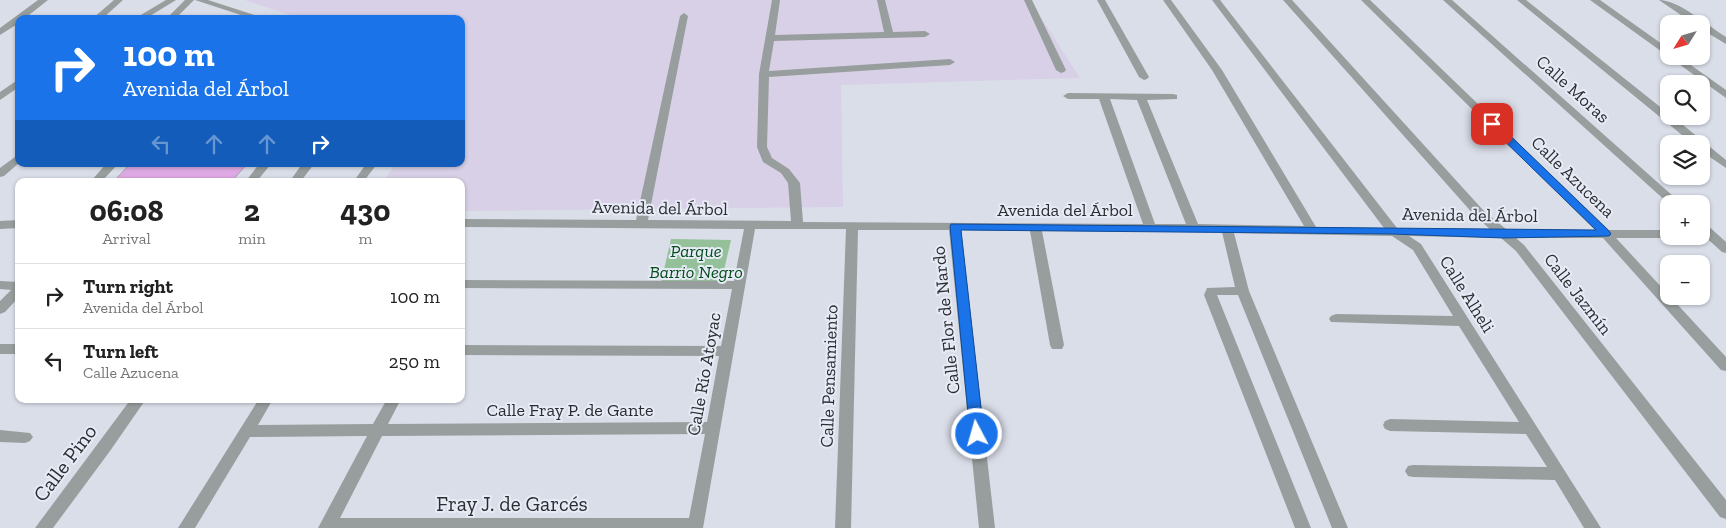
<!DOCTYPE html>
<meta charset="utf-8">
<style>
:root{--surface:#fff;--page:#f2f2f2;--text:#222;--muted:#767676;--line:#e0e0e0}
body{margin:0;font-family:"Zilla Slab",serif;background:var(--page);color:var(--text);height:100vh;display:flex;flex-direction:column;font-size:19px;white-space:nowrap}
*{box-sizing:border-box;margin:0}
p{font-size:16px;color:var(--muted)}
.icon{flex:none;width:28px;height:28px;fill:none;stroke:currentColor;stroke-width:2;stroke-linecap:round;stroke-linejoin:round}
.map{position:relative;flex:1;overflow:hidden}
.details{position:absolute;left:15px;top:178px;width:450px;height:225px;display:flex;flex-direction:column;background:var(--surface);border-radius:10px;box-shadow:0 1px 4px #0004}
.details>*{flex:none}
.guide{position:absolute;left:15px;top:15px;width:450px;height:152px;border-radius:10px;box-shadow:0 1px 4px #0004;background:#1a73e8;color:#fff;overflow:hidden}
.needle{width:32px;rotate:233deg}
.controls{position:absolute;left:1660px;top:15px;display:grid;gap:10px}
.controls a{display:grid;place-items:center;width:50px;height:50px;border-radius:10px;background:var(--surface);box-shadow:0 1px 4px #0004;font-size:25px}
.pin{position:absolute;display:grid;place-items:center;width:42px;height:42px;color:#fff;margin:-21px;border-radius:10px;box-shadow:0 2px 8px #0006}
.me{position:absolute;width:55px;margin:-28px;rotate:354deg;stroke-linejoin:round;filter:drop-shadow(0 0 4px #0008)}
.turn{display:flex;align-items:center;gap:18px;height:105px;padding:0 25px;font-size:22px}
.turn .icon{width:65px;height:65px;stroke-width:2.5}
.turn b{display:block;font-size:35px;line-height:42px}
.lanes{display:flex;align-items:center;height:48px;padding:0 25px;background:#0003;justify-content:center;gap:25px;direction:ltr}
.lanes .off{opacity:.35}
.eta{display:flex;justify-content:space-evenly;align-items:center;height:85px;text-align:center}
.eta b{font-size:30px;font-weight:700;line-height:35px}
ul{padding:0;list-style:none}
li{display:flex;align-items:center;gap:15px;height:65px;padding:0 25px;border-top:1px solid var(--line)}
li div{flex:1}
li b{display:block;font-size:19px}
li em{font-style:normal}
.map>svg:first-child{display:block}
</style>
<div class="map">
<svg width="1726" height="528" viewBox="0 0 1726 528">
<rect width="100%" height="100%" fill="#dadee9"/>
<path fill="#d7d0e6" d="M245,0H1030L1080,78L841,85L843,207L461,211V181H384L395,164H461V19H302Z"/>
<path fill="#94c199" d="M671,239L731,240L721,283H661Z"/>
<path fill="#dfaae4" stroke="#a9a1a9" d="M130,164H247L232,181H114Z"/>
<g fill="none" stroke-linecap="round" stroke-linejoin="round">
<g fill="#989e9d" fill-rule="evenodd">
<path d="M38,0H48L24,19H19V23L0,35V28Z"/>
<path d="M114,0H123L102,19H92Z"/>
<path d="M166,0H176L145,19H134Z"/>
<path d="M185,0H194L175,19H166Z"/>
<path d="M195,0H208L267,19H253Z"/>
<path d="M772,0H780L775,35L884,32L877,0H885L893,32L925,31L930,34L925,37L774,41L769,71L950,59L955,62L950,65L769,77L767,147L772,158L789,169L800,183L803,222L1143,224L1099,99H1068L1063,96L1068,93L1173,94L1177,95V99L1147,100L1198,224L1304,226L1212,70L1163,0H1171L1222,70L1316,227L1384,228L1212,0H1220L1397,228L1491,230L1475,216L1283,0H1292L1483,210L1507,230H1595L1361,0H1370L1609,230H1669V236H1674L1669,238H1616L1726,357V371L1721,370L1603,238H1516L1524,245L1726,500V519L1720,517L1516,251L1501,238L1409,236L1421,244L1601,528H1584L1555,480L1413,477L1408,476L1405,471L1408,466L1413,465L1547,467L1526,434L1390,431L1385,429L1383,425L1385,421L1390,419L1519,422L1459,326L1331,322L1329,319L1331,316L1336,314L1453,316L1413,250L1392,236L1234,233L1249,291L1348,528H1332L1238,295H1217L1311,528H1295L1204,295L1207,288L1235,287L1222,232L1042,231L1064,345L1062,349H1052L1050,345L1030,231L961,230L995,528H979L949,230H858L851,528H835L846,229H755L703,528H318L367,436L250,437L195,528H178L259,399H273L258,425L373,424L387,399H401L388,424L707,422L719,356L461,355V345L721,346L732,289L461,288V280L734,281L744,229L461,227V219L636,220L680,16L684,13L688,16L648,220L791,221L788,183L781,173L763,162L757,147L759,74ZM1110,99L1137,100L1186,224H1155ZM705,434L689,518H340L382,436Z"/>
<path d="M1024,0H1032L1066,70L1064,72L1061,73L1056,70Z"/>
<path d="M1097,0H1105L1149,77L1147,79L1144,80L1139,77Z"/>
<path d="M1443,0H1452L1682,204H1669Z"/>
<path d="M1517,0H1526L1669,114V116H1672L1726,160V168L1701,151V144H1693Z"/>
<path d="M1590,0H1600L1669,49V56H1678L1726,90V98Z"/>
<path d="M1659,0C1679,0 1708,26 1726,37V44L1701,29V24H1694Z"/>
<path d="M19,79V87L0,100V92Z"/>
<path d="M19,154V163L4,176L0,177V168Z"/>
<path d="M106,164H118L102,181H91Z"/>
<path d="M259,164H271L257,181H246Z"/>
<path d="M302,164H314L301,181H290Z"/>
<path d="M366,164H377L364,181H354Z"/>
<path d="M19,220V228L0,229V221Z"/>
<path d="M1701,222L1705,223L1726,242V253L1722,252L1701,233Z"/>
<path d="M0,281L19,282V297L5,312L0,314V301L11,290L0,289Z"/>
<rect x="0" y="344" width="19" height="10"/>
<path d="M131,399H146L110,451L53,528H35Z"/>
<path d="M0,430L30,433L33,437L30,441L25,443L0,442Z"/>
</g>
</g>
<path fill="#1a73e8" stroke="#114b97" d="M1492,121L1496,122L1609,231L1611,234L1609,236L1504,238L1392,234L961,230L984,434L982,438L977,439L972,438L970,434L950,226L951,224L1596,230L1489,126V122Z"/>
<g text-anchor="middle" stroke-width="4" stroke-linejoin="round" paint-order="stroke">
<g font-size="18" fill="#2b2d31" stroke="#e7ebf6">
<text transform="translate(1573 89) rotate(42)" y="6">Calle Moras</text>
<text transform="translate(1573 177) rotate(44)" y="6">Calle Azucena</text>
<text transform="translate(660 208) rotate(1)" y="6">Avenida del Árbol</text>
<text x="1065" y="216">Avenida del Árbol</text>
<text transform="translate(1470 215) rotate(1)" y="6">Avenida del Árbol</text>
<text transform="translate(1467 294) rotate(58)" y="6">Calle Alheli</text>
<text transform="translate(1578 294) rotate(52)" y="6">Calle Jazmín</text>
<text transform="translate(946 320) rotate(-96)" y="6">Calle Flor de Nardo</text>
<text transform="translate(704 374) rotate(-80)" y="6">Calle Río Atoyac</text>
<text transform="translate(829 376) rotate(-88)" y="6">Calle Pensamiento</text>
<text x="570" y="416">Calle Fray P. de Gante</text>
</g>
<g font-size="18" font-style="italic" fill="#054c1b" stroke="#e7ebf6">
<text x="696" y="257">Parque<tspan x="696" dy="21">Barrio Negro</tspan></text>
</g>
<g font-size="21" fill="#2b2d31" stroke="#e7ebf6">
<text transform="translate(65 463) rotate(-53)" y="7">Calle Pino</text>
<text x="512" y="511">Fray J. de Garcés</text>
</g>
</g>
</svg>
<div class="controls">
<a><svg class="needle" viewBox="-14 -14 28 28"><path d="M0-13l5 13h-10z" fill="#e53935"/><path d="M0 13l5-13h-10z" fill="#767676"/></svg></a>
<a><svg class="icon" aria-label="search" viewBox="0 0 24 24"><circle cx="10" cy="10" r="6"/><path d="M15 15l6 6"/></svg></a>
<a><svg class="icon" aria-label="layers" viewBox="0 0 24 24"><path d="M12 4l9 5-9 5-9-5zM3 14l9 5 9-5"/></svg></a>
<a>+</a>
<a>−</a>
</div>
<div class="pin" style="left:1492px;top:124px;background:#d93025"><svg class="icon" aria-label="arrive" viewBox="0 0 24 24"><path d="M6 21V4h12l-3 4 3 4H6"/></svg></div>
<svg class="me" style="left:977px;top:434px" viewBox="-20 -20 40 40"><circle r="17" fill="#1a73e8" stroke="#fff" stroke-width="3"/><path d="M0-11L8 9 0 5-8 9z" fill="#fff"/></svg>
<div class="guide">
<div class="turn"><svg class="icon" aria-label="right" viewBox="0 0 24 24"><path d="M7 20v-9h11M14 6l5 5-5 5"/></svg><div><b>100 m</b>Avenida del Árbol</div></div>
<div class="lanes"><svg class="icon off" aria-label="left" viewBox="0 0 24 24"><path d="M17 20v-9H6M10 6l-5 5 5 5"/></svg><svg class="icon off" aria-label="ahead" viewBox="0 0 24 24"><path d="M12 20V5M6 11l6-6 6 6"/></svg><svg class="icon off" aria-label="ahead" viewBox="0 0 24 24"><path d="M12 20V5M6 11l6-6 6 6"/></svg><svg class="icon" aria-label="right" viewBox="0 0 24 24"><path d="M7 20v-9h11M14 6l5 5-5 5"/></svg></div>
</div>
<section class="details">
<div class="eta">
<div><b>06:08</b><p>Arrival</p></div>
<div><b>2</b><p>min</p></div>
<div><b>430</b><p>m</p></div>
</div>
<ul>
<li><svg class="icon" aria-label="right" viewBox="0 0 24 24"><path d="M7 20v-9h11M14 6l5 5-5 5"/></svg><div><b>Turn right</b><p>Avenida del Árbol</p></div><em>100 m</em></li>
<li><svg class="icon" aria-label="left" viewBox="0 0 24 24"><path d="M17 20v-9H6M10 6l-5 5 5 5"/></svg><div><b>Turn left</b><p>Calle Azucena</p></div><em>250 m</em></li>
</ul>
</section>
</div>
